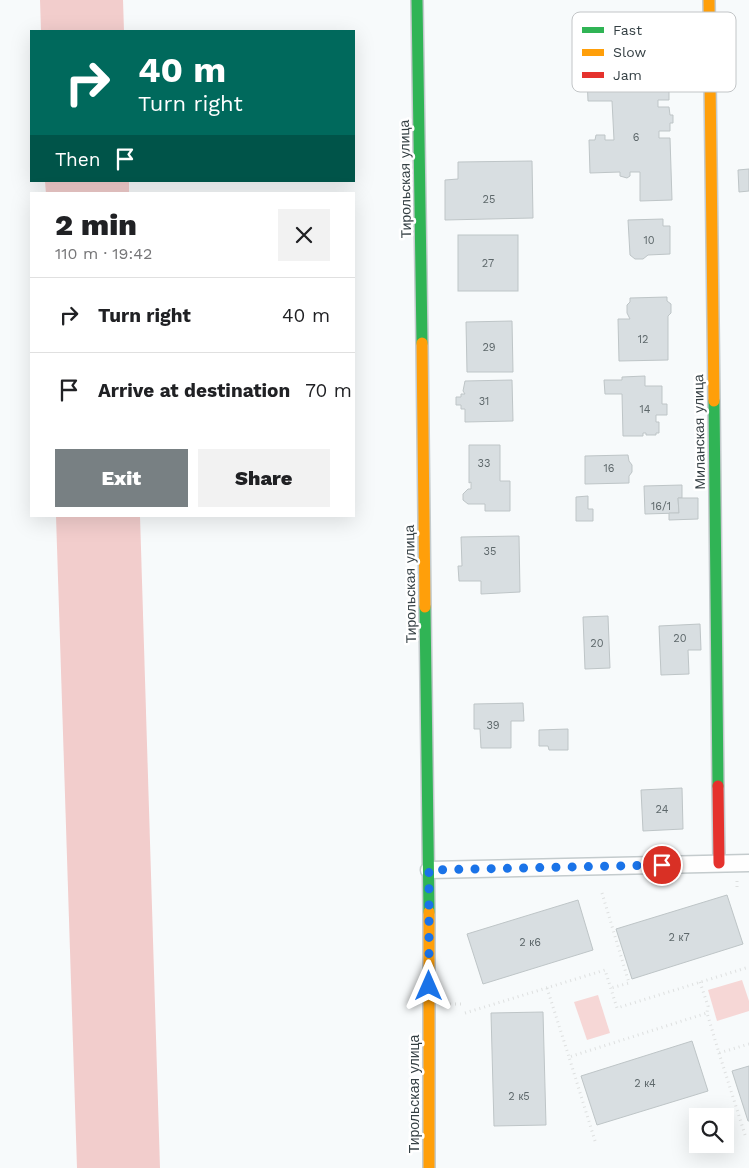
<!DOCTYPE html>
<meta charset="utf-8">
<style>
:root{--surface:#fff;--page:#f2f2f2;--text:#202124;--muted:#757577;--line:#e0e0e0;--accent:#788083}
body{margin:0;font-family:"Work Sans",sans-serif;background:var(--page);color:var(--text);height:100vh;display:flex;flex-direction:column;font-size:19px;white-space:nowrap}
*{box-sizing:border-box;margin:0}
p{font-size:16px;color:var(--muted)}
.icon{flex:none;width:28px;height:28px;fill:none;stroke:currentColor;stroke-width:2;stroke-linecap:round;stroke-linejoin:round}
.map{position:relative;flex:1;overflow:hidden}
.details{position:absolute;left:30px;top:192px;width:325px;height:325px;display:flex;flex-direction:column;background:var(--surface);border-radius:0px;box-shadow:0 5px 20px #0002}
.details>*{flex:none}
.banner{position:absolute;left:30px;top:30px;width:325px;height:152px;border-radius:0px;box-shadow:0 5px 20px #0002;background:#00695c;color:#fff;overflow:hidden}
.fabs{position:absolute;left:689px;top:1108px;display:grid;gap:10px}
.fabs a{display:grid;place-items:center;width:45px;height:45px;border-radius:0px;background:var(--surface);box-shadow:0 5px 20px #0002;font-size:25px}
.pin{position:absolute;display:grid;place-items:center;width:42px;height:42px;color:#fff;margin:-21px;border:2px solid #fff;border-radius:50%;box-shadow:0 1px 5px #0007}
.me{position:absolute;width:55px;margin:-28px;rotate:0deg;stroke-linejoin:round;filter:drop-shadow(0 0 4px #0008)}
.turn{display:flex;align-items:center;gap:18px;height:105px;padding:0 25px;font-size:22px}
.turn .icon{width:65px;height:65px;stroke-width:2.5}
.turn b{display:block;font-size:35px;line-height:42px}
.then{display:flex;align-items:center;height:48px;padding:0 25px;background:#0003;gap:10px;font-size:19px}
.round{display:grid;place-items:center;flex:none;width:52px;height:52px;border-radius:0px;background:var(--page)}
.head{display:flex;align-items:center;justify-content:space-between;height:85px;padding:0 25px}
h1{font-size:30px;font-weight:800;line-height:38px}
.button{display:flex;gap:10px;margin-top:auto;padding:10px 25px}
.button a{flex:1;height:58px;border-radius:0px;background:var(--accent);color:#fff;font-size:20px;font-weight:800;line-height:58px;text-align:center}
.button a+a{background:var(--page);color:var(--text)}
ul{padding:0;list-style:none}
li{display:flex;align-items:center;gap:15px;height:75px;padding:0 25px;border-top:1px solid var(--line)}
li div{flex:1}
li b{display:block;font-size:19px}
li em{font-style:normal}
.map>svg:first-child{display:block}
</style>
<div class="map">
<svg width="749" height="1168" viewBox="0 0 749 1168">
<rect width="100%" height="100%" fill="#f7fafb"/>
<g fill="#f6d7d6">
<path d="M742,980L749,1001V1011L717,1021L708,990Z"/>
<path d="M598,995L610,1033L587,1040L574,1002Z"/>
</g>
<g fill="#f2cdcc">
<path d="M40,0H123L124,31H41Z"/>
<path d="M45,181H129V194H46Z"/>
<path d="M56,516H140L160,1168H77Z"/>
</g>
<g fill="#d8dee1" stroke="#bec5c7">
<path d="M646,72H669V100H658V107H669L670,115H673V123H670V131H659V138H670L672,200L640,201V172H630V176L627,178L620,176V172L590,173L589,140H595L596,135H605V140H614L612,101H588L587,77L646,75Z"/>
<path d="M532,161L533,218L445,220V180L458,179V162Z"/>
<path d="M749,169V191L739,192L738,170Z"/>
<path d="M663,219V226H670V254L648,255L643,259H635L630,255L628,220Z"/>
<rect x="458" y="235" width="60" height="56"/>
<path d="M667,297V301L671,304V313L668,316V360L619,361L618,319H630L627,313V305L630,302V298Z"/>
<path d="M512,321L513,372H467L466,322Z"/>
<path d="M645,376V386H662V404H667V415H656V422H659V433H656V435H646V433H643V436H623L622,394H605L604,380H622V377Z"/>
<path d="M512,380L513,421L465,422V409H461V405H456V397H461V394H465L463,391L465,381Z"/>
<path d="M469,445H500V481H510V511H485V504H468L463,500V494L468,489H471V482L469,483Z"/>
<path d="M628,455L629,461L632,465V472L629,476V483L585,484V456Z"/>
<path d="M682,485V498H678L679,513L645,514L644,486Z"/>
<path d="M588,496V509H593V521H576V497Z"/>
<path d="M678,498H698V519L669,520V513H679Z"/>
<path d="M519,536L520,592L481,594V581H459L458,566H462L461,537Z"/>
<path d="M608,616L610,668L585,669L583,617Z"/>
<path d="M700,624L701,650H688L689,674L661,675L659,626Z"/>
<path d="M523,703L524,721H511V748H481L480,729H474V704Z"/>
<path d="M568,729V750H549L548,746H539V730Z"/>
<path d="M682,788L683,829L643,831L641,790Z"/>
<path d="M727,895L743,944L632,979L616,929Z"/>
<path d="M578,900L593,950L483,984L467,934Z"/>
<path d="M543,1012L546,1125L494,1126L491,1013Z"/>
<path d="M692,1041L708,1091L597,1125L581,1076Z"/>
<path d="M749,1066V1121H748L732,1071Z"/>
</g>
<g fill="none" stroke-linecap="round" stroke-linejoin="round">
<defs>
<path id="street" d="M429,870L749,863"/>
<g id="fast">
<path d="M417,0L422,343"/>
<path d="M714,401L718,786"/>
<path d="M425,607L429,912"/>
</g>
<g id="slow">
<path d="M709,0L714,401"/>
<path d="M422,343L425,607"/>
<path d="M429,912V1168"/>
</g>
<path id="jam" d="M718,786L719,863"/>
</defs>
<use href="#street" stroke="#c4cbcd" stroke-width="19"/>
<use href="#fast" stroke="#c4cbcd" stroke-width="14"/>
<use href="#slow" stroke="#c4cbcd" stroke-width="14"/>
<use href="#jam" stroke="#c4cbcd" stroke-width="14"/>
<g stroke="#dee0e0" stroke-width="3" stroke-dasharray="1 4" stroke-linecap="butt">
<path d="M737,881V890"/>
<path d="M602,893L629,983L611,988"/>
<path d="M700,982L708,1006L707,1013"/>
<path d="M547,988L569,1057"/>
<path d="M450,1004H465"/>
<path d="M465,1013L605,970L617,1008L749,967"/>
<path d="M719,1053L746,1138"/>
<path d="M595,1141L569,1057L707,1013L719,1053L749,1044"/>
</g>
<use href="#street" stroke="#fefefe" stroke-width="16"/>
<use href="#fast" stroke="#30b455" stroke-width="11"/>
<use href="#slow" stroke="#ff9f0a" stroke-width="11"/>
<use href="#jam" stroke="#e5322d" stroke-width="11"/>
</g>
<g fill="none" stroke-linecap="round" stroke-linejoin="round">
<path stroke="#1a73e8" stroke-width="9" stroke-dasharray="0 16.2" d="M429,986V870L662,865"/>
</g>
<g text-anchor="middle" stroke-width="5" stroke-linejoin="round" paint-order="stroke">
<g font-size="11" fill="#5d676a">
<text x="636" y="141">6</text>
<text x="489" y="203">25</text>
<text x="649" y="244">10</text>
<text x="488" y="267">27</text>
<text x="643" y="343">12</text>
<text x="489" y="351">29</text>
<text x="484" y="405">31</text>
<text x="645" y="413">14</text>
<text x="484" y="467">33</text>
<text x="609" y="472">16</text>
<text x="661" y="510">16/1</text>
<text x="490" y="555">35</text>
<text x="680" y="642">20</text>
<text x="597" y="647">20</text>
<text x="493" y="729">39</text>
<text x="662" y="813">24</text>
<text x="679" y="941">2 к7</text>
<text x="530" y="946">2 к6</text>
<text x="645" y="1087">2 к4</text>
<text x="519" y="1100">2 к5</text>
</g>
<g font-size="14" fill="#343f43" stroke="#fff">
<text transform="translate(405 179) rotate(-91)" y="5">Тирольская улица</text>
<text transform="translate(699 432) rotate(-91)" y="5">Миланская улица</text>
<text transform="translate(410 584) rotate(-91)" y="5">Тирольская улица</text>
<text transform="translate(414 1094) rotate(-90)" y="5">Тирольская улица</text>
</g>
</g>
<rect x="572" y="12" width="164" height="80" rx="8" fill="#fff" stroke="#c2c5c7" stroke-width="1"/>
<rect x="582" y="27" width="22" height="6" fill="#30b455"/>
<rect x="582" y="49" width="22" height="7" fill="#ff9f0a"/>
<rect x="582" y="72" width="22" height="6" fill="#e5322d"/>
<g font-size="14" fill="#343f43">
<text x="613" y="35">Fast</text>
<text x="613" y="57">Slow</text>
<text x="613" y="80">Jam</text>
</g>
</svg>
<div class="fabs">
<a><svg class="icon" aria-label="search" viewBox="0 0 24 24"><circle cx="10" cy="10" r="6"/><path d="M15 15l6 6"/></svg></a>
</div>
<div class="pin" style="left:662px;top:865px;background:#d93025"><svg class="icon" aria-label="arrive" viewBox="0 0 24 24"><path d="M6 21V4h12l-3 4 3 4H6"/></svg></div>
<svg class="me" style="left:429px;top:986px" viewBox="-20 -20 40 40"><path d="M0-17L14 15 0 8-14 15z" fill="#1a73e8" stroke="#fff" stroke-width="4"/></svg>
<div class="banner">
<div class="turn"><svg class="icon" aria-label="right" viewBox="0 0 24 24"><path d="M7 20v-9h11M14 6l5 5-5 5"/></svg><div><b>40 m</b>Turn right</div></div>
<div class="then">Then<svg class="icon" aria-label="arrive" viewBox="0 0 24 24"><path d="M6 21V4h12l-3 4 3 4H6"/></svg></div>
</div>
<section class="details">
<div class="head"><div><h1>2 min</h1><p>110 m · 19:42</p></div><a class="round"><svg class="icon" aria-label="close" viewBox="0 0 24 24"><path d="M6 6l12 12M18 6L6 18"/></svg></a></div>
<ul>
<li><svg class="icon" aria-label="right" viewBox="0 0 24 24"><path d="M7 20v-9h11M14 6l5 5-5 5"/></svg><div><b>Turn right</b></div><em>40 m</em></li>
<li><svg class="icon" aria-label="arrive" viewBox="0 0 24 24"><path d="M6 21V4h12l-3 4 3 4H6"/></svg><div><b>Arrive at destination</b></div><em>70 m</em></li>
</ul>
<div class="button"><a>Exit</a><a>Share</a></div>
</section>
</div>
